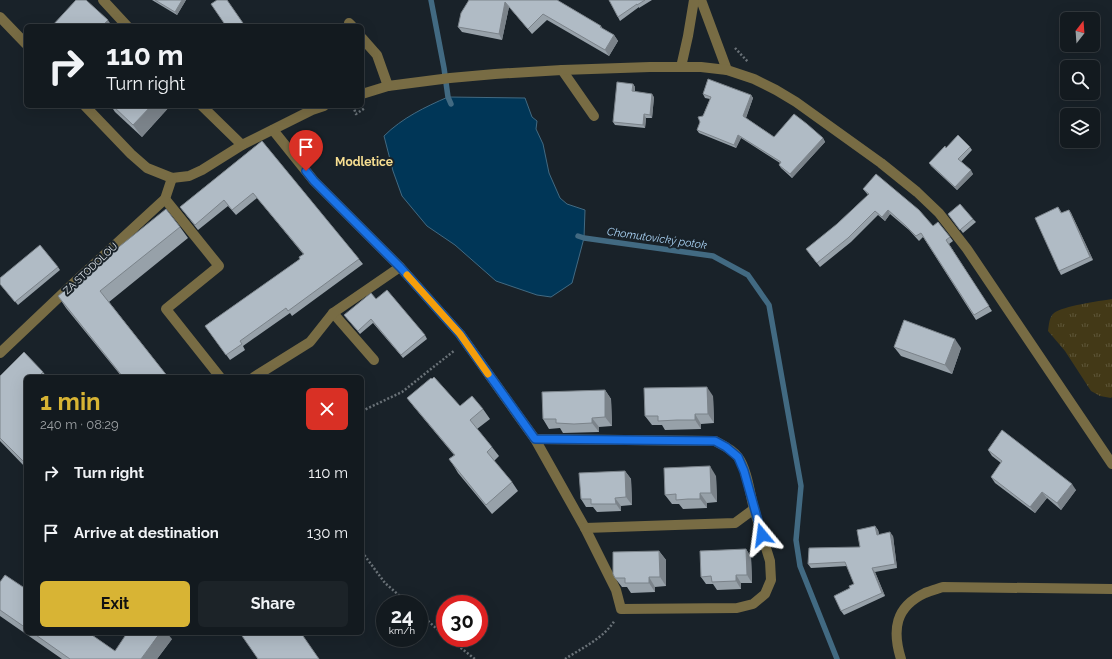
<!DOCTYPE html>
<meta charset="utf-8">
<style>
:root{--surface:#131a1f;--page:#1c2328;--text:#f1f3f6;--muted:#9da1a4;--line:#32383d;--accent:#d8b434}
body{margin:0;font-family:Raleway,sans-serif;background:var(--page);color:var(--text);height:100vh;display:flex;flex-direction:column;font-size:15px;white-space:nowrap}
*{box-sizing:border-box;margin:0}
p{font-size:13px;color:var(--muted)}
.icon{flex:none;width:22px;height:22px;fill:none;stroke:currentColor;stroke-width:2;stroke-linecap:round;stroke-linejoin:round}
.map{position:relative;flex:1;overflow:hidden}
.sheet{position:absolute;left:24px;top:375px;width:340px;height:260px;display:flex;flex-direction:column;background:var(--surface);border-radius:6px;box-shadow:0 4px 16px #0002,0 0 0 1px var(--line)}
.sheet>*{flex:none}
.hud{position:absolute;left:24px;top:24px;width:340px;height:84px;border-radius:6px;box-shadow:0 4px 16px #0002,0 0 0 1px var(--line);background:#131a1f;color:var(--text);overflow:hidden}
.needle{width:26px;rotate:17deg}
.controls{position:absolute;left:1060px;top:12px;display:grid;gap:8px}
.controls a{display:grid;place-items:center;width:40px;height:40px;border-radius:6px;background:var(--surface);box-shadow:0 4px 16px #0002,0 0 0 1px var(--line);font-size:20px}
.speed{position:absolute;left:376px;top:595px;display:flex;gap:8px;font-size:20px;font-weight:700;text-align:center}
.speed>*{display:grid;place-content:center;width:52px;height:52px;border-radius:50%;background:var(--surface);box-shadow:0 4px 16px #0002,0 0 0 1px var(--line);line-height:1}
.speed small{font-size:10px;font-weight:400}
.speed .limit{border:6px solid #d22;background:#fff;color:#111}
.pin{position:absolute;display:grid;place-items:center;width:34px;height:34px;color:#fff;margin:-41px -17px;border-radius:50% 50% 50% 0;rotate:-45deg;box-shadow:0 0 4px #0007}
.pin .icon{rotate:45deg}
.me{position:absolute;width:44px;margin:-22px;rotate:344deg;stroke-linejoin:round;filter:drop-shadow(0 0 3px #0008)}
.turn{display:flex;align-items:center;gap:14px;height:84px;padding:0 16px;font-size:18px}
.turn .icon{width:52px;height:52px;stroke-width:2.5}
.turn b{display:block;font-size:28px;line-height:34px}
.round{display:grid;place-items:center;flex:none;width:42px;height:42px;border-radius:6px;background:var(--page)}
.headline{display:flex;align-items:center;justify-content:space-between;height:68px;padding:0 16px}
h1{font-size:24px;font-weight:700;line-height:30px;color:var(--accent)}
.action{display:flex;gap:8px;margin-top:auto;padding:8px 16px}
.action a{flex:1;height:46px;border-radius:6px;background:var(--accent);color:#111;font-size:16px;font-weight:700;line-height:46px;text-align:center}
.action a+a{background:var(--page);color:var(--text)}
ul{padding:0;list-style:none}
li{display:flex;align-items:center;gap:12px;height:60px;padding:0 16px}
li div{flex:1}
li b{display:block;font-size:15px}
li em{font-style:normal}
.map>svg:first-child{display:block}
</style>
<div class="map">
<svg width="1112" height="659" viewBox="0 0 1112 659">
<defs>
<pattern id="grass-tufts" width="24" height="20" patternUnits="userSpaceOnUse"><rect width="24" height="20" fill="#433917"/><path d="M3 7l-1-3M5 7V3M7 7l1-3M15 17l-1-3M17 17v-4M19 17l1-3" fill="none" stroke="#5e5639"/></pattern>
</defs>
<rect width="100%" height="100%" fill="#192229"/>
<path fill="url(#grass-tufts)" d="M1112,299V397L1111,398L1100,396L1091,391L1065,351L1048,331C1049,325 1049,317 1054,313C1063,306 1099,301 1112,299Z"/>
<path fill="#003657" stroke="#426a82" d="M448,97L525,98L532,117L537,121L536,129L543,144L549,173L560,198L567,204L585,210L584,238L572,283L551,297L537,295L496,281L455,245L427,226L402,196L393,171L384,136C402,118 425,107 448,97Z"/>
<g fill="none" stroke-linecap="round" stroke-linejoin="round">
<g stroke="#426a82" stroke-width="5.5">
<path d="M431,0L444,68L448,97L451,104"/>
<path d="M578,236L584,238L713,256L748,275L769,305L801,486L796,540L800,566L837,659"/>
</g>
<g stroke="#6a7278" stroke-width="2.5" stroke-dasharray="2 2" stroke-linecap="butt">
<path d="M735,48L748,62"/>
<path d="M353,106L356,114L365,108"/>
<path d="M362,411L402,392L455,350"/>
<path d="M362,552L385,583L409,604"/>
<path d="M419,613L445,636"/>
<path d="M448,638L475,659"/>
<path d="M565,659C582,648 604,638 615,620"/>
</g>
<g stroke="#786c44" stroke-width="10">
<path d="M103,0L127,26"/>
<path d="M701,0L727,70"/>
<path d="M0,17L26,44"/>
<path d="M349,23L352,26"/>
<path d="M362,38L377,55L388,86"/>
<path d="M681,67L688,36L694,0"/>
<path d="M562,70L594,116"/>
<path d="M362,94L388,86L450,78L495,74L562,70L650,67H701L727,70L754,79L776,90L796,102L881,163L917,192L939,213L967,249L1112,464"/>
<path d="M85,106L131,154L147,168L172,178L189,176L202,170L242,145L312,110L324,106"/>
<path d="M202,106L242,145"/>
<path d="M273,130L314,181L400,267L460,334L517,414L535,439L585,528L616,590L621,609L737,608L753,604L765,594L771,580L770,561L754,509"/>
<path d="M165,199L219,266L166,309L220,377"/>
<path d="M333,313L374,360"/>
<path d="M0,353L78,279L165,199L172,178"/>
<path d="M254,377L310,342L333,313L400,267"/>
<path d="M535,439L715,441C723,445 733,450 738,457C747,469 750,494 754,509L735,523L585,528"/>
<path d="M901,659C892,630 895,607 925,593C930,591 937,589 943,587L1112,589"/>
</g>
</g>
<g fill="#97a1a9">
<path d="M152,0H186L177,15Z"/>
<path d="M469,0H557L601,26L603,29L614,35L618,41L609,56L547,20L532,34L509,7L502,40L462,32L458,27Z"/>
<path d="M609,0H652L639,8V7L620,21Z"/>
<path d="M633,84L635,87V92L654,97L652,118H646L645,128L615,125L613,122Z"/>
<path d="M703,94L751,95L753,98L746,118L774,137L823,138L825,142L792,178L781,168L779,165L780,163L741,138L736,148L699,133L697,130L710,99L705,98Z"/>
<path d="M111,106H170L142,137L115,112Z"/>
<path d="M262,141L363,264L292,316L290,313L243,346L245,350L230,360L205,326L300,259L303,254L257,198L236,215L228,206L198,230L180,207Z"/>
<path d="M970,147L972,150L961,162L973,174L957,190L931,166L929,163L946,148Z"/>
<path d="M863,189L933,226L950,237L953,241L949,244L992,311L976,320L923,237L919,241L909,230L890,214L885,221L878,215L851,242L820,267L809,253L837,224L868,195Z"/>
<path d="M1058,207L1062,213L1069,210L1071,213L1093,260L1061,275L1059,271Z"/>
<path d="M948,214L973,219L976,222L963,233Z"/>
<path d="M180,227L188,238L109,302L168,377H122L66,308L58,296Z"/>
<path d="M58,267L60,270L18,305L0,284V278Z"/>
<path d="M376,299L425,335L427,339L403,358L373,323L360,334L344,315Z"/>
<path d="M894,347L961,348L952,374L901,356Z"/>
<path d="M43,372L47,377H26V468L0,441V376Z"/>
<path d="M432,379L460,406L483,409L490,419L477,429L492,447L499,456L494,461L512,482L518,491L492,514L458,473L452,463L449,459L454,455L414,407L407,398Z"/>
<path d="M605,390L611,399L612,426L599,427V432L563,433L560,428L549,429L543,419Z"/>
<path d="M713,396L714,423L701,424V429L665,430L662,425H652L645,416Z"/>
<path d="M988,450L1076,490L1061,510L1047,498L1035,513L995,483L991,477L1001,463L992,456Z"/>
<path d="M625,471L631,479L632,505L621,506V511L597,512L593,507H586L581,499Z"/>
<path d="M716,476L717,502L707,503V508L683,509L679,504H672L665,495Z"/>
<path d="M875,526L878,530L879,534L893,536L897,568L875,572L885,596L844,615L841,611L850,588L854,584L847,566L811,568L808,564L860,547Z"/>
<path d="M746,549L751,557L752,583H741V589L717,590L713,584H706L701,577Z"/>
<path d="M659,551L666,560V586L655,587V592L631,593L627,587H622L615,578Z"/>
<path d="M0,582L26,589V633H89L115,651L172,639L157,659H62L0,616Z"/>
</g>
<g fill="#7b838a">
<path d="M182,0H186L177,15L175,12Z"/>
<path d="M505,2L509,7L502,40L499,34Z"/>
<path d="M108,20L112,26H102Z"/>
<path d="M614,35L618,41L609,56L605,50Z"/>
<path d="M633,84L635,87L634,95L632,91Z"/>
<path d="M652,94L654,97L652,118L650,115Z"/>
<path d="M751,95L753,98L745,120L743,116Z"/>
<path d="M151,106H170L142,137L133,125Z"/>
<path d="M644,114L646,118L645,128L643,125Z"/>
<path d="M738,135L741,138L736,148L734,145Z"/>
<path d="M823,138L825,142L792,178L790,174Z"/>
<path d="M971,170L973,174L957,190L955,187Z"/>
<path d="M888,210L890,214L885,221L882,217Z"/>
<path d="M1069,210L1071,213L1093,260L1090,257Z"/>
<path d="M955,339L961,348L952,374L945,365Z"/>
<path d="M707,387L713,396L714,423L708,414Z"/>
<path d="M605,390L611,399L612,426L605,417Z"/>
<path d="M695,414L701,424V429L695,420Z"/>
<path d="M592,418L599,427V432L592,423Z"/>
<path d="M710,466L716,476L717,502L711,493Z"/>
<path d="M625,471L631,479L632,505L626,497Z"/>
<path d="M1072,484L1076,490L1061,510L1057,503Z"/>
<path d="M1042,492L1047,498L1035,513L1030,507Z"/>
<path d="M700,493L707,503V508L700,499Z"/>
<path d="M615,498L621,506V511L616,504Z"/>
<path d="M875,526L878,530L880,538L877,535Z"/>
<path d="M890,532L893,536L897,568L895,564Z"/>
<path d="M746,549L751,557L752,583L747,575Z"/>
<path d="M659,551L666,560V586L660,577Z"/>
<path d="M872,568L875,572L885,596L882,593Z"/>
<path d="M736,575L741,583V589L736,581Z"/>
<path d="M649,577L655,587V592L649,583Z"/>
<path d="M160,633H167L172,639L157,659H141Z"/>
</g>
<g fill="#b0bbc5" stroke="#7b838a">
<path d="M76,0H86L108,20L102,26H52Z"/>
<path d="M155,0H182L175,12Z"/>
<path d="M217,0H227L245,26H226L211,4Z"/>
<path d="M469,0H557L601,26L600,27L614,35L605,50L543,14L528,29L505,2L499,34L458,27L461,13Z"/>
<path d="M609,0H645L637,5V4L618,17Z"/>
<path d="M708,79L751,95L743,116L774,137L794,114L807,124L823,138L790,174L779,165L781,162L738,135L734,145L697,130L700,122L698,117L703,116L711,97L703,94Z"/>
<path d="M617,82L633,84L632,91L652,94L650,115L644,114L643,125L613,122Z"/>
<path d="M113,106H151L133,125Z"/>
<path d="M958,135L970,147L958,159L971,170L955,187L929,163L945,146L946,148Z"/>
<path d="M262,141L359,259L288,311L286,308L240,341L242,344L226,355L205,326L300,259L299,257L304,254L253,193L232,210L224,200L195,225L180,207Z"/>
<path d="M876,174L919,210L933,226L938,222L950,237L946,240L989,306L974,315L921,233L916,236L906,226L888,210L882,217L875,211L848,238L817,263L806,249L837,224L869,194L863,189Z"/>
<path d="M960,204L973,219L960,230L948,214Z"/>
<path d="M1058,207L1061,213L1069,210L1090,257L1059,271L1035,218Z"/>
<path d="M166,209L180,227L100,291L168,377H123L58,296Z"/>
<path d="M40,245L58,267L15,302L0,284V278Z"/>
<path d="M387,290L425,335L401,355L371,319L358,331L344,315L371,293L376,299Z"/>
<path d="M904,320L955,339L945,365L894,347Z"/>
<path d="M24,352L43,372L38,377H26V464L0,438V376Z"/>
<path d="M434,377L460,406L472,396L483,409L470,420L492,447L487,452L512,482L486,505L452,463L449,459L455,455L407,398L431,378L432,379Z"/>
<path d="M707,387L708,414H695V420H677L658,421V416H645L644,388Z"/>
<path d="M605,390V417L592,418V423L574,424L556,423V419H543L542,392Z"/>
<path d="M1002,430L1072,484L1057,503L1042,492L1030,507L991,477L1002,461L988,450Z"/>
<path d="M710,466L711,493H700V499H688L676,500V494L665,495L664,468Z"/>
<path d="M625,471L626,497L615,498L616,504H591V499H581L579,473Z"/>
<path d="M875,526L877,535L890,532L895,564L872,568L882,593L841,611L834,596L850,588L849,586L854,584L845,562L808,564L809,548L860,547L857,530Z"/>
<path d="M746,549L747,575H736V581L712,582L711,576L701,577L700,551Z"/>
<path d="M659,551L660,577H649V583H625V578H615L613,574V552Z"/>
<path d="M5,575L26,589V628L0,610V582Z"/>
<path d="M33,633H89L115,651L127,633H160L141,659H70Z"/>
<path d="M240,633H301L319,659H258Z"/>
</g>
<g fill="none" stroke-linecap="round" stroke-linejoin="round">
<defs>
<path id="route" d="M306,171L314,181L400,267L460,334L535,439L715,441L726,447L738,457L744,471L762,535"/>
</defs>
<use href="#route" stroke="#114b97" stroke-width="10"/>
<use href="#route" stroke="#1a73e8" stroke-width="7"/>
<path stroke="#f59e0b" stroke-width="7" d="M407,275L460,334L488,374"/>
</g>
<g text-anchor="middle" stroke-width="4" stroke-linejoin="round" paint-order="stroke">
<g font-size="10" fill="#dde3e8" stroke="#192229">
<text transform="translate(90 268) rotate(-43)" y="4">ZA STODOLOU</text>
</g>
<g font-size="11" font-style="italic" fill="#abd4f6" stroke="#192229">
<text transform="translate(657 238) rotate(8)" y="4">Chomutovický potok</text>
</g>
<g font-size="12" font-weight="bold" fill="#f7de91" stroke="#192229">
<text x="364" y="166">Modletice</text>
</g>
</g>
</svg>
<div class="controls">
<a><svg class="needle" viewBox="-14 -14 28 28"><path d="M0-13l5 13h-10z" fill="#e53935"/><path d="M0 13l5-13h-10z" fill="#9da1a4"/></svg></a>
<a><svg class="icon" aria-label="search" viewBox="0 0 24 24"><circle cx="10" cy="10" r="6"/><path d="M15 15l6 6"/></svg></a>
<a><svg class="icon" aria-label="layers" viewBox="0 0 24 24"><path d="M12 4l9 5-9 5-9-5zM3 14l9 5 9-5"/></svg></a>
</div>
<div class="speed"><div>24<small>km/h</small></div><div class="limit">30</div></div>
<div class="pin" style="left:306px;top:171px;background:#d93025"><svg class="icon" aria-label="arrive" viewBox="0 0 24 24"><path d="M6 21V4h12l-3 4 3 4H6"/></svg></div>
<svg class="me" style="left:762px;top:535px" viewBox="-20 -20 40 40"><path d="M0-17L14 15 0 8-14 15z" fill="#1a73e8" stroke="#fff" stroke-width="4"/></svg>
<div class="hud">
<div class="turn"><svg class="icon" aria-label="right" viewBox="0 0 24 24"><path d="M7 20v-9h11M14 6l5 5-5 5"/></svg><div><b>110 m</b>Turn right</div></div>
</div>
<section class="sheet">
<div class="headline"><div><h1>1 min</h1><p>240 m · 08:29</p></div><a class="round" style="background:#d93025;color:#fff"><svg class="icon" aria-label="close" viewBox="0 0 24 24"><path d="M6 6l12 12M18 6L6 18"/></svg></a></div>
<ul>
<li><svg class="icon" aria-label="right" viewBox="0 0 24 24"><path d="M7 20v-9h11M14 6l5 5-5 5"/></svg><div><b>Turn right</b></div><em>110 m</em></li>
<li><svg class="icon" aria-label="arrive" viewBox="0 0 24 24"><path d="M6 21V4h12l-3 4 3 4H6"/></svg><div><b>Arrive at destination</b></div><em>130 m</em></li>
</ul>
<div class="action"><a>Exit</a><a>Share</a></div>
</section>
</div>
